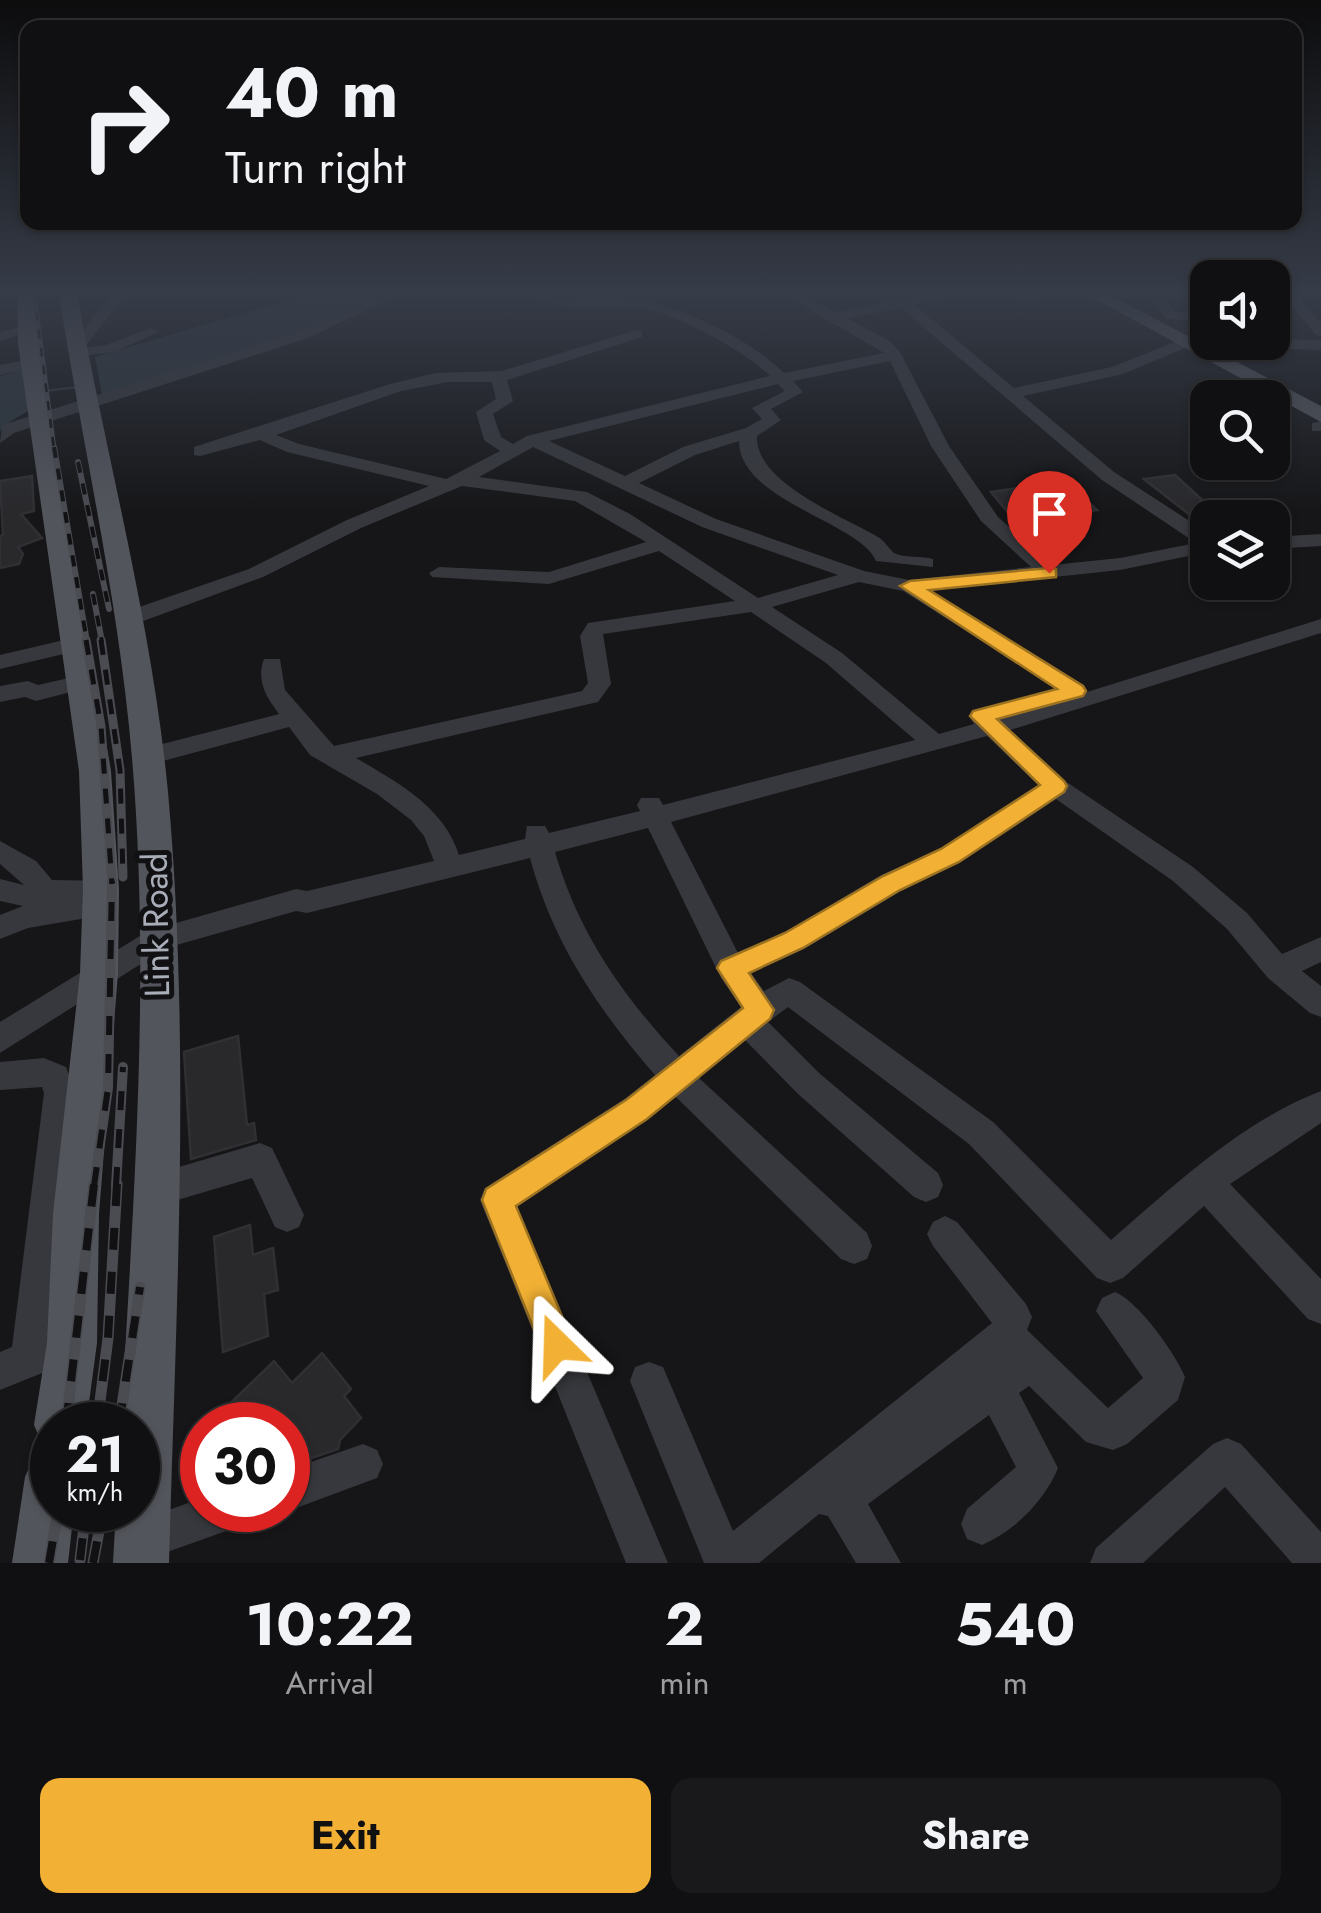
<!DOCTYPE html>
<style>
:root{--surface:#101012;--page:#19191b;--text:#f1f3f6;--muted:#9c9d9f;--line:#303032;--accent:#f2b134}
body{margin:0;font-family:Jost,sans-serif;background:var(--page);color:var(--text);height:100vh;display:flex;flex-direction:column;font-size:38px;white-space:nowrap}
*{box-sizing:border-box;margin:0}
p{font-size:32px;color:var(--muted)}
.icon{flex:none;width:55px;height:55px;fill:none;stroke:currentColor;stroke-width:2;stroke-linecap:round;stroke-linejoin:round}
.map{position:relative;height:1563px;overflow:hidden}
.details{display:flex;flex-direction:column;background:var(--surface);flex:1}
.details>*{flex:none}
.banner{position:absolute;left:20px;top:20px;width:1282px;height:210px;border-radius:20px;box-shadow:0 2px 8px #0004,0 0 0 2px var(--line);background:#101012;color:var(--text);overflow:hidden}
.tools{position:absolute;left:1190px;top:260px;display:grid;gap:20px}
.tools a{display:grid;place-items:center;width:100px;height:100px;border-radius:20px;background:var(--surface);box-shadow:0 2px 8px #0004,0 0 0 2px var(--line);font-size:50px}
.speed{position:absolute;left:30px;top:1402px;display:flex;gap:20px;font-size:50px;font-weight:700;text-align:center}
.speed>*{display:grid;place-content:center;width:130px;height:130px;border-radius:50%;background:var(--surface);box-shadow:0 2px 8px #0004,0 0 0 2px var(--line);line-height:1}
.speed small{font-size:25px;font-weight:400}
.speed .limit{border:15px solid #d22;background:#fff;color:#111}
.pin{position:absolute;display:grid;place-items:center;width:85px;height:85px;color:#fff;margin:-102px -42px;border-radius:50% 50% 50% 0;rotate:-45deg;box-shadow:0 0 10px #0007}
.pin .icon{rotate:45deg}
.me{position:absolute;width:110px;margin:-55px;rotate:338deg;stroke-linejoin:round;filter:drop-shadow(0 0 8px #0008)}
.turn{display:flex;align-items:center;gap:35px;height:210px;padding:0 40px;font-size:45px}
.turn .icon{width:130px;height:130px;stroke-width:2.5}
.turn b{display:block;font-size:70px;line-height:85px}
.eta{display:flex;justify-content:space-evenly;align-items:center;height:170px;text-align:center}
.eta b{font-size:60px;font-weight:700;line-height:70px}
.cta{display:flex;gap:20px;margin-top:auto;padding:20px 40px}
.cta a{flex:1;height:115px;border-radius:20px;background:var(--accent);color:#111;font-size:40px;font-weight:700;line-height:115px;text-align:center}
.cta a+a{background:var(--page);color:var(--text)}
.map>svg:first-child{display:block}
</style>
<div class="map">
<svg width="1321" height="1563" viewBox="0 0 1321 1563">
<rect width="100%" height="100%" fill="#161618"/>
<g fill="#2c353c">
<path d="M309,294H385L314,328L102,395L95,357Z"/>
<path d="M29,368L30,410L3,426L0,432V376Z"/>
</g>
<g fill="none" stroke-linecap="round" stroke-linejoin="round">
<path stroke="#2c353c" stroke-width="2.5" d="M44,391L78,387"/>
</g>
<g fill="#29292c" stroke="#303034" stroke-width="2.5">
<path d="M1175,475L1222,518H1208L1204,526L1144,479Z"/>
<path d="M32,476L34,511L21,514L42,538L18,547L23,554L19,564L0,568V536L3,535L0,481Z"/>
<path d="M1066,481L1097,510L1015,521L991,492Z"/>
<path d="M238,1036L247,1125L254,1123L256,1140L191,1159L184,1052Z"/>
<path d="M250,1225L253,1255L273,1248L278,1290L264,1294L268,1336L223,1352L214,1237Z"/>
<path d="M322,1353L351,1389L344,1396L361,1418L340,1440L338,1449L288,1466V1425H208L274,1361L292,1383Z"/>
</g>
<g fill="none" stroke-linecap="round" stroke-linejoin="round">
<g fill="#37383d" fill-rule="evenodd">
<path d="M112,294H126L84,348L106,345L151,328L158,332L114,352L72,357L68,348Z"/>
<path d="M382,294H400L308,338L14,433L0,443L2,425L298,332Z"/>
<path d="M535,294H550L556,299C574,298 593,295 611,296C667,298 745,335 784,373L884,353L783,294H800L835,312L931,294H960L915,305L1014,388L1112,367L1180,340H1190V346L1123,374L1023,396L1114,472L1208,533V552L1120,570L930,590L1084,686L1087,692L1321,619V633L1010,730L1065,781L1193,867L1247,913L1282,954L1321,937V962L1302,971L1321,986V1017L1310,1013L1268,978L1227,929L1173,881L1056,799L959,863L901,891L804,949L751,973L764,991L789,978L800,982L993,1122L1111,1240C1175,1185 1241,1122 1321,1091V1123L1230,1184L1321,1279V1324L1308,1319L1204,1206L1123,1278L1110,1283L1097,1278L969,1144L788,1007L768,1022L819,1073L938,1173L943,1185L938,1197L926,1202L914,1197L797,1093L745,1040L699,1078L867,1233L872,1246L867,1259L854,1264L841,1259L676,1097L517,1207L668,1563H626L480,1200L485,1188L626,1098L655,1075C599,1011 552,941 530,858L307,913L296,911L166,948L0,1053V1022L148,931L296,889L307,891L434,861L424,836L411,820L377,794L310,755L289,727L148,765L139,762L136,756L139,750L279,714C266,697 256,681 264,659H280L285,690L334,746L582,691L588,683L580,636L588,623L735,601L659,551L549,584L432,577L429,573L439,567L549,572L646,542L575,501L462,486L361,528L263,577L138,623H122L119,618L122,613L249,569L347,520L429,486L287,452L260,440L200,456L194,455V447L390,384L436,373L501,371L637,330L642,331V337L507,380L513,401L493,414L501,437L513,444L527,436L770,376C743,350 691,323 655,311C619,300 558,319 535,294ZM901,308L1102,480L1196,543L1120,558L1052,565L998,517L949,446L900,352L890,341L847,318ZM890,361L931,446L981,521L1031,567L909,580L864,571L716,519L639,483L695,455L739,441C739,501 860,522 876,561L933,567V559C923,556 903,558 894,553C890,550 885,541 878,537C844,517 754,482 757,436L781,420L771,409L803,392L793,381ZM448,382H492L496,399L476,412L484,440L500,451L446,479L299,444L276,435L401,391ZM778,384L785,391L752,408L762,419L746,428L683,447L625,476L549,441ZM533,447L702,527L838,575L758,598L630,514L587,492L479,477ZM859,582L903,591L1070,697L996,718L982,710L974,712L970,718L974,724L939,734L842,653L772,607ZM751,612L826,663L915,740L663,805L659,798H641L637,805L640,811L549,833L545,826H527L525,839L459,855C444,807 397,782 356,758L598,702L611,684L603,634ZM987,736L1039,786L941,849L881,875L784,933L738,953L671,822ZM648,828L721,978L741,1007L679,1056C622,995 578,932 555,852Z"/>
<path d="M993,294H1059L1026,301Z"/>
<path d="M1147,294H1161L1175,312L1208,313V321L1166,319Z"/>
<path d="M1283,294H1297L1321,323V336L1316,335Z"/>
<path d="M1272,317L1287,319L1289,322L1272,325Z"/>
<path d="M23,326L35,329L0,341V332Z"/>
<path d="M1272,339L1321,340V350L1265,348L1257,343L1272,342Z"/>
<path d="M31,359L36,361V367L0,375V365Z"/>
<path d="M1321,421V431H1312V423Z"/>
<path d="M1321,534V546L1272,549V537Z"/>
<path d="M77,637L88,644L85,649L0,669V655Z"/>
<path d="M82,675L90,677L93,682L90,687L36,701L25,697L0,702V686L28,681L38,685Z"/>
<path d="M0,841L36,861L52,880L111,881L115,889L108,898L114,906L110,914L28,928L0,939V915L23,906L0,901V879L24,885L0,864Z"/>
<path d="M44,1058L66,1067L76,1093L50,1338L57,1341L63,1354L57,1367L0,1390V1352L12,1347L44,1093L42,1087L0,1090V1062Z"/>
<path d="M260,1143L272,1148L304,1215L299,1227L287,1232L275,1227L252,1178L157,1206L145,1201L140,1189L145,1177Z"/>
<path d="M945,1216L957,1222L1026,1304L1032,1317L1027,1330L1108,1408L1143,1378L1096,1311L1102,1298L1115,1292C1139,1302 1175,1353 1185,1377L1178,1400L1127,1444L1113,1450L1086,1442L1029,1386L1019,1393L1058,1468C1045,1500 1015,1531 982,1545L967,1539L961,1524L967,1509L1016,1467L989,1415L868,1504L901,1563H856L828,1516L819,1514L759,1563H704L630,1381L635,1367L649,1362L663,1367L733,1531L992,1323L933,1246L927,1234L933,1222Z"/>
<path d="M1227,1438L1241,1444L1321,1532V1563H1292L1225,1487L1143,1563H1090L1096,1548L1213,1444Z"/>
<path d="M363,1444L377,1450L383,1464L377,1478L288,1511L287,1510L288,1470Z"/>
<path d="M202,1498V1510H249L243,1525L142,1561L127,1555L121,1540L127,1525Z"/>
</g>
<g fill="#53555c" fill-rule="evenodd">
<path d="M17,294H35L38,343L111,771L119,889L118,973L99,1214L97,1343L86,1425H52V1448L42,1443L34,1425L47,1343L53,1214L80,973L83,889L79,771L18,343Z"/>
<path d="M59,294H77C107,460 152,624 168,792C191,1047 176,1307 169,1563H113L116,1510H138V1425H121C133,1204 151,979 132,758C119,602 83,449 59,294Z"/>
<path d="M1086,294H1108L1321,406V422Z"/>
<path d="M52,1450V1510H74L68,1563H12L25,1477L33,1458Z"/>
</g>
<defs>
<path id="rail-far4" d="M34,294L54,449"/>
<g id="rail-far3">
<path d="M54,447L87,642"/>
<path d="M78,462L109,609"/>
<path d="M93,594L102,642"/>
</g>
<g id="rail-far2">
<path d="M86,640L101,726L112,884"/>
<path d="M101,640L120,770L123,877"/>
</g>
<g id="rail-far1">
<path d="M94,1186L108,1088L112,881"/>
<path d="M116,1186L123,1067"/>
</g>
<g id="rail">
<path d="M66,1425L94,1184"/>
<path d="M97,1425L108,1338L117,1184"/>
<path d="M119,1425L140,1287"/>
<path d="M80,1560L86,1510"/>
<path d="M49,1563L58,1510"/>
<path d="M93,1563L103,1510"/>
</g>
</defs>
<use href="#rail-far4" stroke="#4a4c52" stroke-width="5"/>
<use href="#rail-far3" stroke="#4a4c52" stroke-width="6"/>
<use href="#rail-far2" stroke="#4a4c52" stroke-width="9"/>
<use href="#rail-far1" stroke="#4a4c52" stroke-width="10"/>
<use href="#rail" stroke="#4a4c52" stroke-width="11"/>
<use href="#rail-far4" stroke="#111113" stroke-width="2.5" stroke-dasharray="9" stroke-linecap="butt"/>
<use href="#rail-far3" stroke="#111113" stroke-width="4" stroke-dasharray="11" stroke-linecap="butt"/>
<use href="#rail-far2" stroke="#111113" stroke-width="5" stroke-dasharray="15" stroke-linecap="butt"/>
<use href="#rail-far1" stroke="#111113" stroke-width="6" stroke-dasharray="19" stroke-linecap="butt"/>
<use href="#rail" stroke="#111113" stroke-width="8" stroke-dasharray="22" stroke-linecap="butt"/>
</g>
<linearGradient id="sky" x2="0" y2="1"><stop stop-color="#0c0c0d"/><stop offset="0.57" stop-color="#363c48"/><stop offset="1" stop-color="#363c48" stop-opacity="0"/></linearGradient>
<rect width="1321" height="513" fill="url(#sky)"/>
<path fill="#f2b134" stroke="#9d7322" stroke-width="2.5" d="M1049,568L1056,569V577L929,590L1083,686L1086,691L1083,696L997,719L1064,781L1067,786L1064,792L959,862L900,890L803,948L749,973L774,1010L770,1019L647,1119L516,1206L574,1345L569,1357L557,1362L545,1357L482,1200L486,1189L626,1100L743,1008L717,968L721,961L785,933L883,876L941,849L1040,785L970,716L973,711L1057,689L900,586L910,581Z"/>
<g text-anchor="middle" stroke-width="10" stroke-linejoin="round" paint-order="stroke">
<g font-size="35" fill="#a8adb8" stroke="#111113">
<text transform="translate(156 925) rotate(-91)" y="12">Link Road</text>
</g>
</g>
</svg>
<div class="tools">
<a><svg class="icon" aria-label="sound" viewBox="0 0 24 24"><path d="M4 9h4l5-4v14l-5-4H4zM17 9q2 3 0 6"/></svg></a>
<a><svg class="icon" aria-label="search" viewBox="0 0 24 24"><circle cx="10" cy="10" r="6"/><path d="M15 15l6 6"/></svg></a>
<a><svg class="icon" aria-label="layers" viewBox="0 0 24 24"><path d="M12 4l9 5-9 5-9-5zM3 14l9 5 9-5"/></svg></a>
</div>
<div class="speed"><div>21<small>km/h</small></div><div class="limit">30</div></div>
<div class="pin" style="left:1049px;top:573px;background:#d93025"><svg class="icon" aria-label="arrive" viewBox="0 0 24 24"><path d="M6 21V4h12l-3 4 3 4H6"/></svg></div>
<svg class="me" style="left:557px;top:1345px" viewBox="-20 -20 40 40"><path d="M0-17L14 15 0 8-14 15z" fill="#f2b134" stroke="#fff" stroke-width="4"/></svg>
<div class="banner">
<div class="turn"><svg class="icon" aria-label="right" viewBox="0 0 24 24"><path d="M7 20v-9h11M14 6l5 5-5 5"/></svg><div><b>40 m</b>Turn right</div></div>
</div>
</div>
<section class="details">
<div class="eta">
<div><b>10:22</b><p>Arrival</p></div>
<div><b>2</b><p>min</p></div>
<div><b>540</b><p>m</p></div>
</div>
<div class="cta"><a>Exit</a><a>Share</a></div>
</section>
